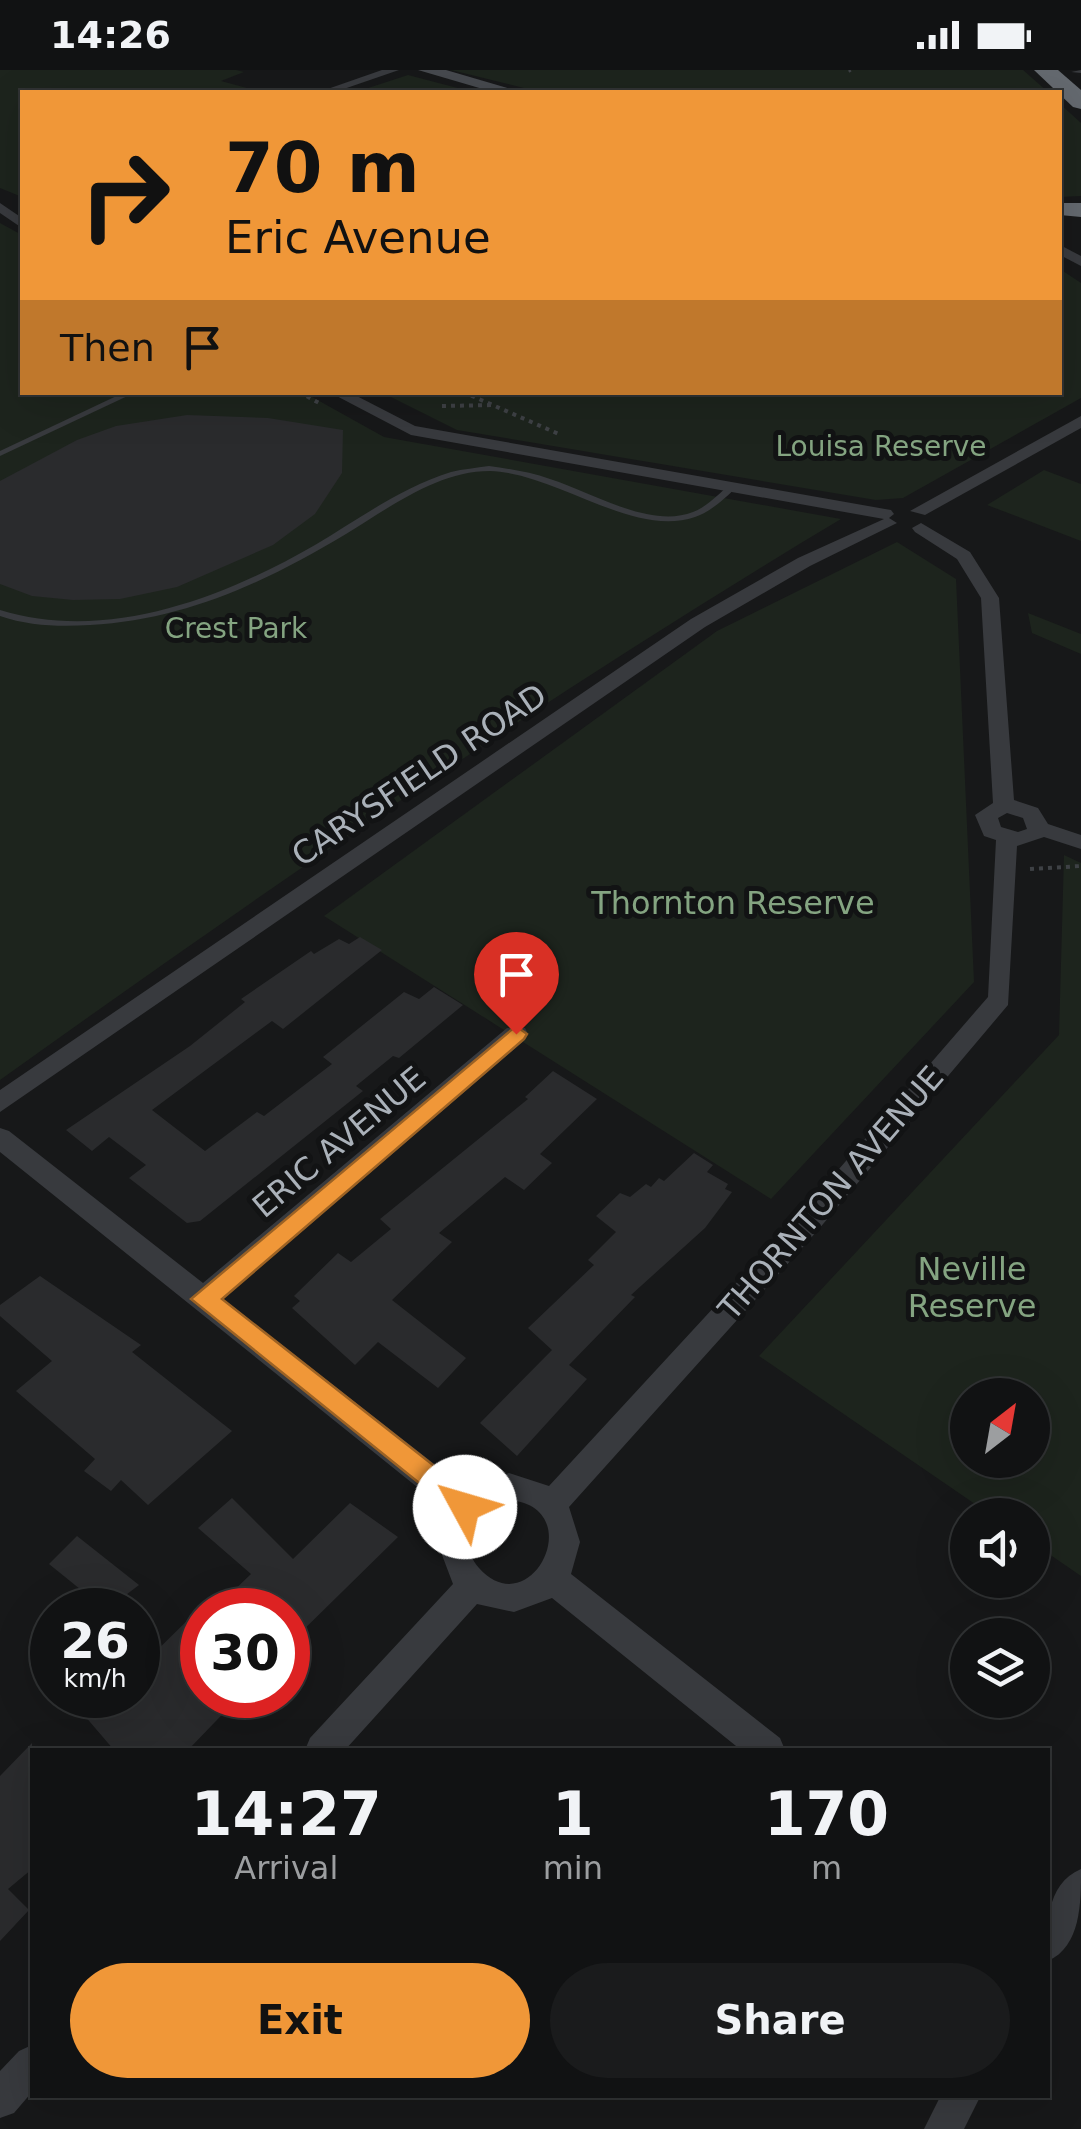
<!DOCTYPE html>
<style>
:root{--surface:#111213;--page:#1a1b1c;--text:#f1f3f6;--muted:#9c9ea0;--line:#303233;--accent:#f09738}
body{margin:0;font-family:"DejaVu Sans",sans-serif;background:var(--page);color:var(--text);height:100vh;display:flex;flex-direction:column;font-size:38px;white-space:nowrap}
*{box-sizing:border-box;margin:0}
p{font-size:32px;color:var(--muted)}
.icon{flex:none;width:55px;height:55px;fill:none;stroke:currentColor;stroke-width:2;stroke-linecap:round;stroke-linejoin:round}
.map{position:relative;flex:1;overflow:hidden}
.drawer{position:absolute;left:30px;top:1678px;width:1020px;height:350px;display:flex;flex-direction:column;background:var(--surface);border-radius:0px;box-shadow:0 10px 40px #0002,0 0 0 2px var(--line)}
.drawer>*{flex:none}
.hud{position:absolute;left:20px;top:20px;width:1042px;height:305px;border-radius:0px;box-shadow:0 10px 40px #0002,0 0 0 2px var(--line);background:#f09738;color:#111;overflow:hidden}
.needle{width:65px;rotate:31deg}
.tools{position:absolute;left:950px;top:1308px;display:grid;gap:20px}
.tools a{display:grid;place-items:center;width:100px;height:100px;border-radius:50%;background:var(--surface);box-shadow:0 10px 40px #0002,0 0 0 2px var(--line);font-size:50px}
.speed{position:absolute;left:30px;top:1518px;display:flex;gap:20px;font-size:50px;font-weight:700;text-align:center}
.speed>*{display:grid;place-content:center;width:130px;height:130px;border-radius:50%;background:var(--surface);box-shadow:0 10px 40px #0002,0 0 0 2px var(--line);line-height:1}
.speed small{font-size:25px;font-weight:400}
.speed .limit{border:15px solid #d22;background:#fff;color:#111}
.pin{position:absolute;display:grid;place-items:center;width:85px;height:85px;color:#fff;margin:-102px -42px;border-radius:50% 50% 50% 0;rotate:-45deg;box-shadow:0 0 10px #0007}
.pin .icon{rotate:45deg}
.me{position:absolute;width:110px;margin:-55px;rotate:309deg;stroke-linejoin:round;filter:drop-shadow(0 0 8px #0008)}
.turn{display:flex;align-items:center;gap:35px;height:210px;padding:0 40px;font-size:45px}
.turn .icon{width:130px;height:130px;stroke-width:2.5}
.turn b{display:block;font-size:70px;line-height:85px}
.then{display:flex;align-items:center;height:95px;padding:0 40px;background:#0003;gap:20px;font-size:38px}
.eta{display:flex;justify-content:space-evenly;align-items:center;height:170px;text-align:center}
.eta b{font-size:60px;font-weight:700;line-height:70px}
.button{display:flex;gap:20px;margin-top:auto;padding:20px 40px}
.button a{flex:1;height:115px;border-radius:60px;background:var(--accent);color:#111;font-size:40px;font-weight:700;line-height:115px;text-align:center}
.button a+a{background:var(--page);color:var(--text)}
.status{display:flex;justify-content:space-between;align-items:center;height:70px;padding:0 50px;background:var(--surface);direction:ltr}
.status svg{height:28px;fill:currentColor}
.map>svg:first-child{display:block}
</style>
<div class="status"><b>14:26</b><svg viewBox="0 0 49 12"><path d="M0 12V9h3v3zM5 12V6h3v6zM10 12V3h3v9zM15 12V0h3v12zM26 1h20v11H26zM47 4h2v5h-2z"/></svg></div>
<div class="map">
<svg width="1081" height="2059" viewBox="0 0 1081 2059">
<rect width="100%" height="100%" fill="#171819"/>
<g fill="#1d241d" fill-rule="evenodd">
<path d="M0,0H236L244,2L221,11L262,22H22V127L0,118Z"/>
<path d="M451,0H1023L1048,22H540Z"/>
<path d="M408,5L469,21L356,22Z"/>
<path d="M1060,34L1081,53V126L1060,127Z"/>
<path d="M0,153L22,165V322L305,323L384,367L841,449C552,622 274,814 0,1010Z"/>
<path d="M1060,199L1081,213V328L903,428L876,430L457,360L383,323L1060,322Z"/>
<path d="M1044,400L1081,414V471L987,435Z"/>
<path d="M897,472L956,509L974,912L771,1129L324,846L717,561Z"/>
<path d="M1028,543L1081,564V584L1032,563Z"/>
<path d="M1064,785L1081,793V1506L1033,1473L1032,1445H991L759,1286L1059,965ZM968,1325H1032V1390H968Z"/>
</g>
<g fill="#2a2b2d">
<path d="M187,345L268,348L343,360L342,403L315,444L273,475L177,517L120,529L73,530L32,526L0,514V411L77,370L116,356Z"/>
<path d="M360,867L382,880L283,959L272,951L152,1040L205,1081L257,1042L264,1046L332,994L323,987L404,922L419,929L434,917L463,935L399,988L393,986L356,1016L363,1021L200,1151L187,1153L129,1108L146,1095L109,1067L92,1081L66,1060L190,976L245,932L241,929L311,881L314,884L339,869L349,874Z"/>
<path d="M553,1001L597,1029L540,1084L552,1093L524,1120L505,1107L439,1163L452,1172L392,1230L466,1288L438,1318L378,1272L355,1295L292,1238L300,1231L294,1226L338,1183L351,1192L391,1159L380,1149L528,1029L525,1027Z"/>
<path d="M694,1083L713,1095L707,1102L728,1114L725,1119L732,1122L705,1158L631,1225L635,1227L569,1295L587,1309L517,1386L480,1353L552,1280L528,1258L594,1195L588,1190L616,1162L596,1146L620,1123L630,1127L646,1114L651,1117L659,1108L664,1111Z"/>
<path d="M40,1206L141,1275L132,1282L232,1361L148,1435L121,1410L111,1421L84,1401L95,1389L16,1321L52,1291L0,1246V1235Z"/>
<path d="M232,1428L293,1489L350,1433L398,1467L288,1575V1540H237L225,1529L251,1504L198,1458Z"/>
<path d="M77,1466L139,1515L106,1540L49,1494Z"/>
<path d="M202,1536V1625H241L188,1680H114L78,1638L92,1625H138V1599Z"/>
<path d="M32,1673V1799L8,1819L29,1840L0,1871V1706Z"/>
</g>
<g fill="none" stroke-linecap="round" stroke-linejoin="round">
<path stroke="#3e4145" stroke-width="2.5" stroke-dasharray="2.5 4" stroke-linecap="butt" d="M849,0L853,5"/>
<g stroke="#3e4145" stroke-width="4" stroke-dasharray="4 5" stroke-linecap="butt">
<path d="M299,322L319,333"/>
<path d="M463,322L561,365"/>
<path d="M442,336L494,335"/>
<path d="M1030,799L1081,796"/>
</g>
<g fill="#383a3e" fill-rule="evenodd">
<path d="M1081,0V3L1071,2Z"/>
<path d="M125,322H136L0,386V381Z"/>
<path d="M489,396C510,399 530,402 550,409C591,422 650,459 693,442C707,437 719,423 731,414L738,416C726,427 711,442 695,447C632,468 557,403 490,401C437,401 389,438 346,464C266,512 185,550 90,555C60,557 29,556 0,546V540C107,573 223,528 315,475C359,449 402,417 451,402C463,399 476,398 489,396Z"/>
</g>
<g fill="#383a3e" fill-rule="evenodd">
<path d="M382,0H399L335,22H319Z"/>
<path d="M0,133L22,148V158L0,143Z"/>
<path d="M1060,175L1081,186V196L1060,185Z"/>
<path d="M329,322H349L415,356L885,439L891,440L894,444L889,448L897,453L810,496L705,557L0,1042V1020L691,549L798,488L884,449L411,365Z"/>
<path d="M1081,346V358L925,445L910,441Z"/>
<path d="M921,453L970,482L999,528L1014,730L1038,738L1048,754L1081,765V779L1044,767L1017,776L1008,935L818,1160L569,1437L580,1472L571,1504L780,1668L785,1680H741L552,1528L514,1542L477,1534L345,1680H305L310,1668L453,1514L439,1477L447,1441L0,1082V1058L9,1061L203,1213L507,958H525L528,964L525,970L223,1229L465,1418L509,1403L549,1416L800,1144L988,927L996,770L984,766L975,745L993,733L981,528L957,489L915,462L912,458ZM1007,743L1023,748L1027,759L1018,762L1001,757L998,748ZM509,1430C590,1437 531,1556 479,1498C455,1471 477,1433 509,1430Z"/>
<path d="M1081,1799C1081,1833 1081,1876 1048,1891C1046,1859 1045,1814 1081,1799Z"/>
<path d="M32,1975V2022L14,2043L0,2048V2001L19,1981Z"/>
<path d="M941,2025H981L964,2059H924Z"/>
</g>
<path fill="#46494e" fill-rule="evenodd" d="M418,0H446L521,22H493Z"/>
<g fill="#64696f" fill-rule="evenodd">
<path d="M1034,0H1058L1081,20V39L1073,37Z"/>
<path d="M1060,133H1081V147L1060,145Z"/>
</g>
</g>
<path fill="#f09738" stroke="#9c6224" stroke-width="2.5" d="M516,956L527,964L524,969L222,1229L475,1428L479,1437L475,1446L465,1450L191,1229Z"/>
<g text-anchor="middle" stroke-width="10" stroke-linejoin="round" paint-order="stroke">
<g font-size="28" fill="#84a481" stroke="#121314">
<text x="881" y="386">Louisa Reserve</text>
<text x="236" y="568">Crest Park</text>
</g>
<g font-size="32" fill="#aab1b9" stroke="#121314">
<text transform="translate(419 705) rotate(-34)" y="11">CARYSFIELD ROAD</text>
<text transform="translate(339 1072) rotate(-40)" y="11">ERIC AVENUE</text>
<text transform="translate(831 1123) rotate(-49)" y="11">THORNTON AVENUE</text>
</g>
<g font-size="32" fill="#84a481" stroke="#121314">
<text x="733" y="844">Thornton Reserve</text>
<text x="972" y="1210">Neville<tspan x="972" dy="37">Reserve</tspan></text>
</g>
</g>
</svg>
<div class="tools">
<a><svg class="needle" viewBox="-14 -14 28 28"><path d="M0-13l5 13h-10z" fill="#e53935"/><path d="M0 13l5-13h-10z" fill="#9c9ea0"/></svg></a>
<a><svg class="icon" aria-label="sound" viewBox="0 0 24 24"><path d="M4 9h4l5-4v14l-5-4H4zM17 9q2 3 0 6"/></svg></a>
<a><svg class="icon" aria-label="layers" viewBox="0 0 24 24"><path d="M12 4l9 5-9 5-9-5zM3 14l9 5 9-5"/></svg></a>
</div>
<div class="speed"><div>26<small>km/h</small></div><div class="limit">30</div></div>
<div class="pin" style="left:516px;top:964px;background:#d93025"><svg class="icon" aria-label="arrive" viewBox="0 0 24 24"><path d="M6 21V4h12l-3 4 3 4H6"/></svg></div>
<svg class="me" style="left:465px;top:1437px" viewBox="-20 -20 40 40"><circle r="19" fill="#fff"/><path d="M0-13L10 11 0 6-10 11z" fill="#f09738"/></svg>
<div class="hud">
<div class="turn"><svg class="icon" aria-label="right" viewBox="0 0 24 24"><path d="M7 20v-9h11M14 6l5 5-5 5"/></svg><div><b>70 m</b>Eric Avenue</div></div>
<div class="then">Then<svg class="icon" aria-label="arrive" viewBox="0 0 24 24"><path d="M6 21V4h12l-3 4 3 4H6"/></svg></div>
</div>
<section class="drawer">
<div class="eta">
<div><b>14:27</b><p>Arrival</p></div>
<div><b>1</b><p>min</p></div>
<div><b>170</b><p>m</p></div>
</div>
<div class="button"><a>Exit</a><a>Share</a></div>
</section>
</div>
